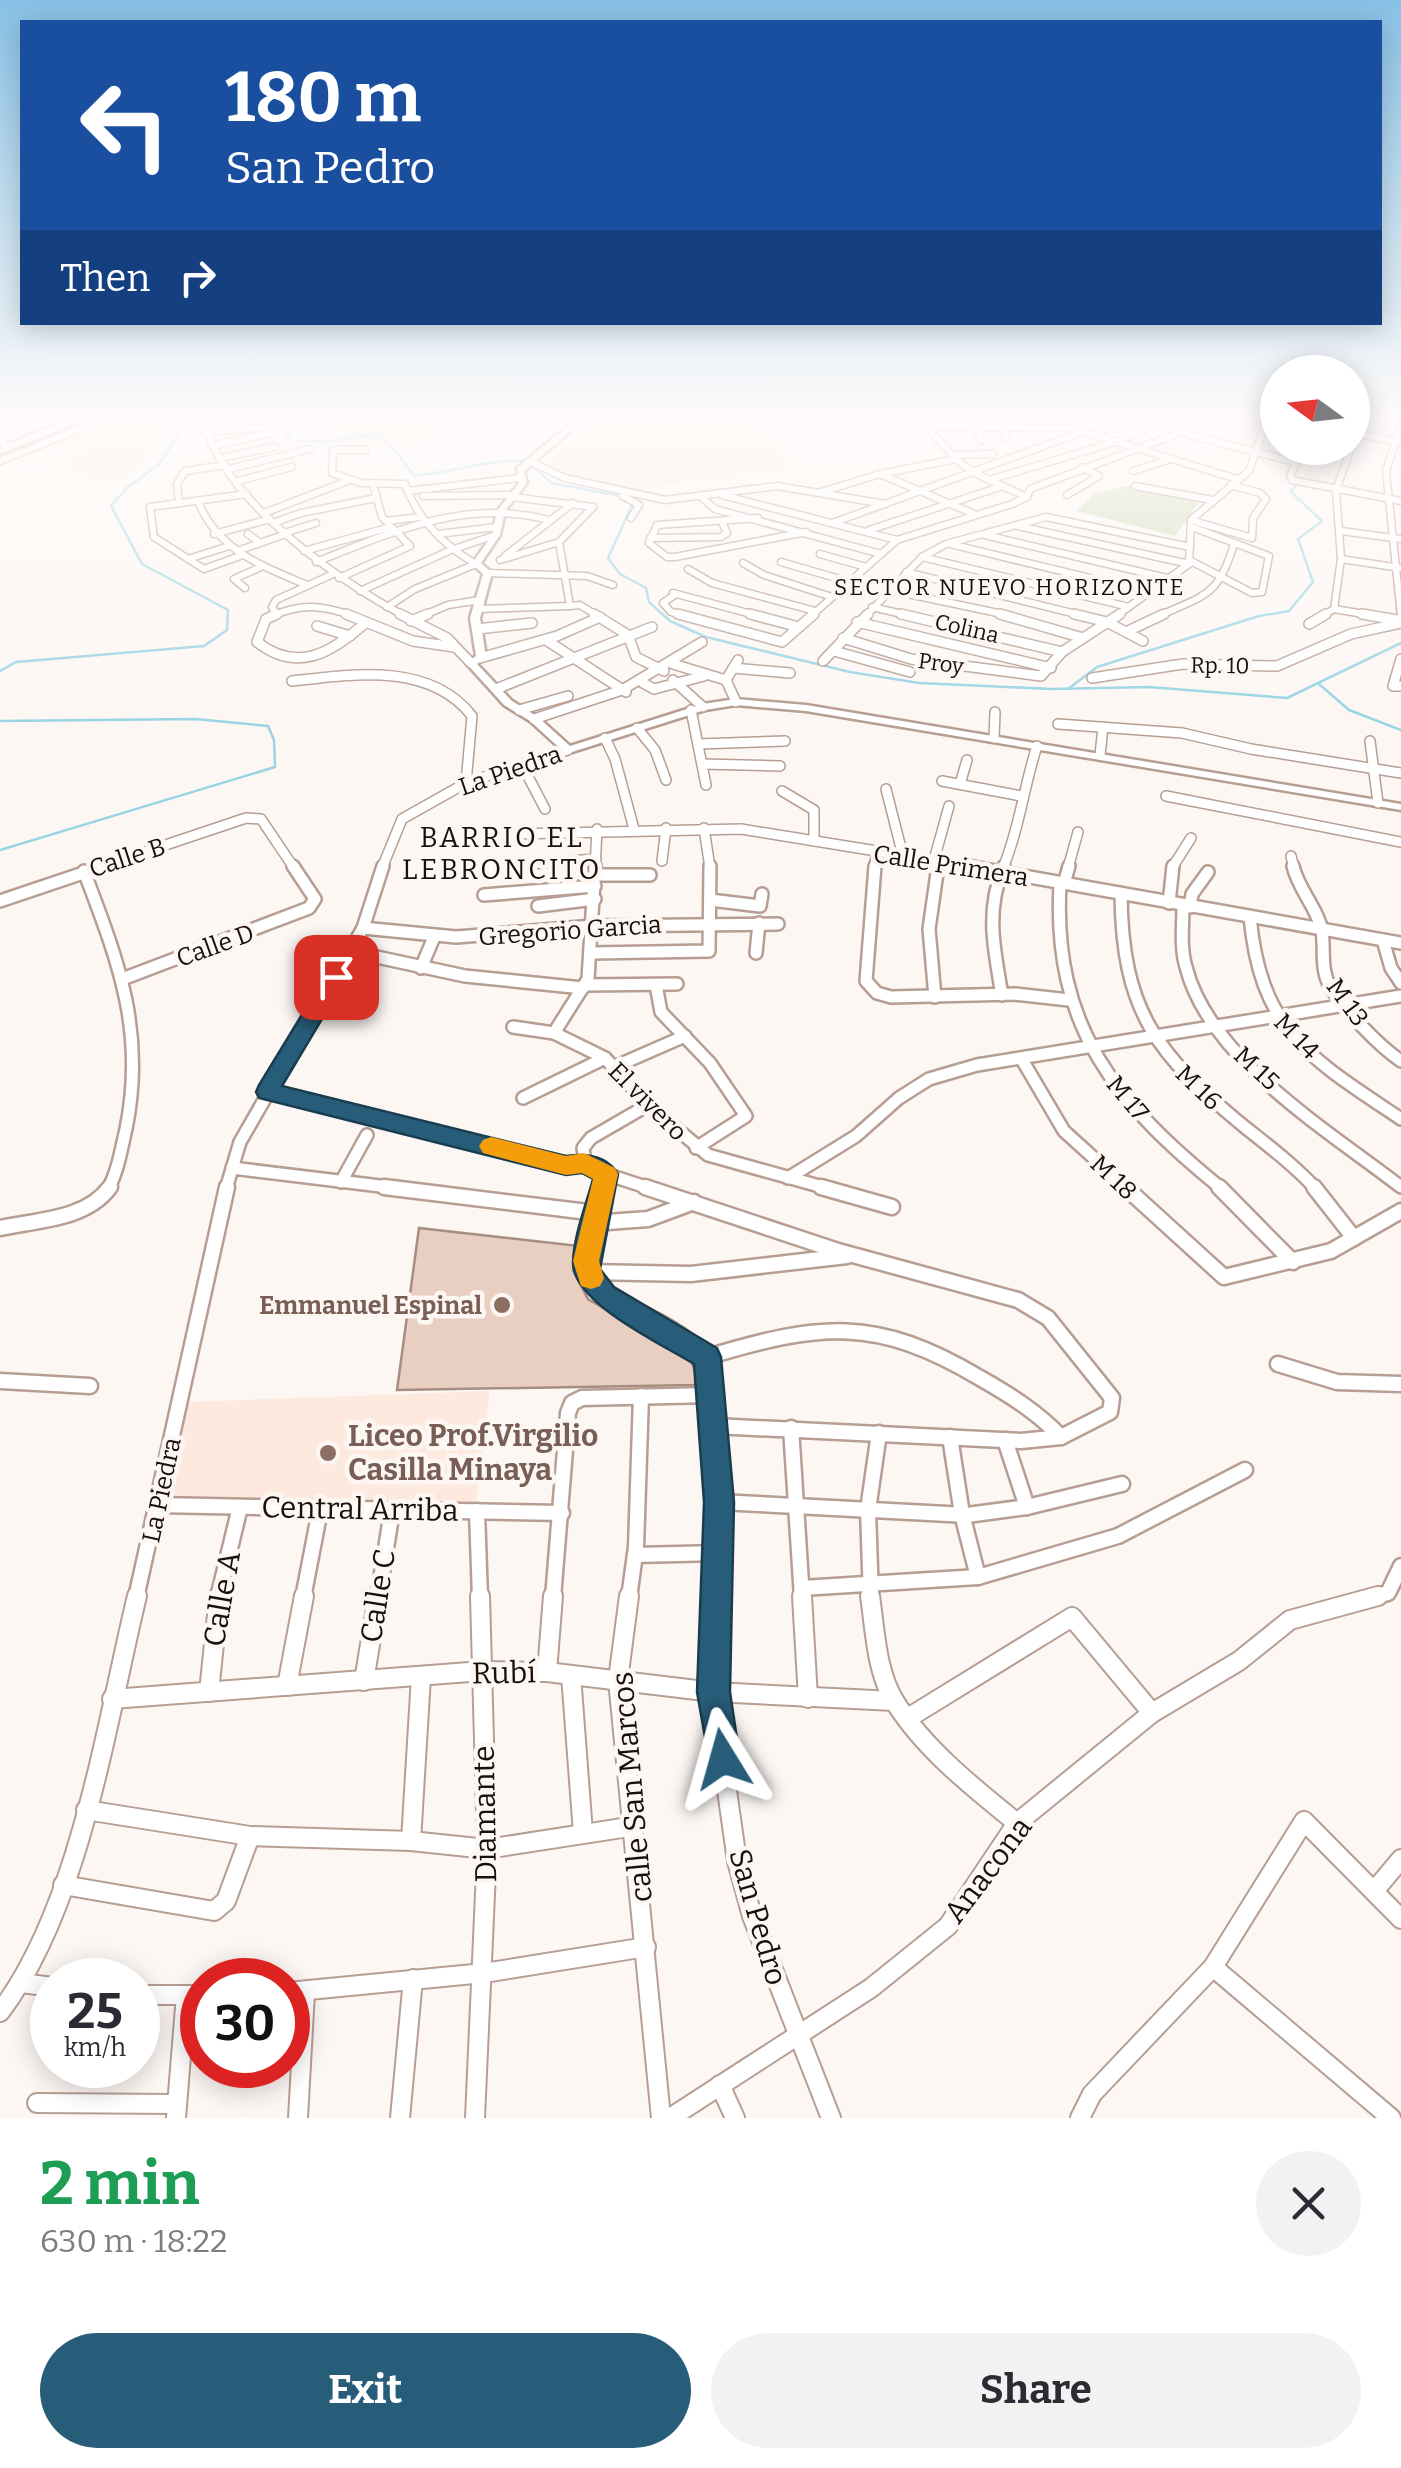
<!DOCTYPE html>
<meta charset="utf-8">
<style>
:root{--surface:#fff;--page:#f2f2f3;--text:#2b2b33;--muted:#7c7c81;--accent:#285d79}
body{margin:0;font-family:Bitter,serif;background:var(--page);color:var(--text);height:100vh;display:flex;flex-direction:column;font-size:38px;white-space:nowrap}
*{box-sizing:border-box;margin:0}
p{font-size:32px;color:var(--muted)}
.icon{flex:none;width:55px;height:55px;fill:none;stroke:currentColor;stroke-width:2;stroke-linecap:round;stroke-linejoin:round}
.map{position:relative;height:2118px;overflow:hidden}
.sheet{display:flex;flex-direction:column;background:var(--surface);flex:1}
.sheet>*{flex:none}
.hud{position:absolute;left:20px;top:20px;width:1362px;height:305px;border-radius:0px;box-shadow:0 5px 25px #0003;background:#1a4fa0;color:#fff;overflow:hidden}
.needle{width:65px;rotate:285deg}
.fabs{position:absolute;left:1260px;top:355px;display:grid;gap:20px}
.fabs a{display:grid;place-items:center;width:110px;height:110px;border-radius:50%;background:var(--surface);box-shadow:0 5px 25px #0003;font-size:50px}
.speed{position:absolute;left:30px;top:1958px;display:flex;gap:20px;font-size:50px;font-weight:700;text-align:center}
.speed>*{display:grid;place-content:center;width:130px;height:130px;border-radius:50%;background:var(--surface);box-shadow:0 5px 25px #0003;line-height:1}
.speed small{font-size:25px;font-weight:400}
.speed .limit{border:15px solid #d22;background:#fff;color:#111}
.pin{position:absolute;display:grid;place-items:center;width:85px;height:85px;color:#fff;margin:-42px;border-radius:20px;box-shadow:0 5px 15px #0006}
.me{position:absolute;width:110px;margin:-55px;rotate:352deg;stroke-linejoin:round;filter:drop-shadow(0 0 8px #0008)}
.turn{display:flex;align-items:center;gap:35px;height:210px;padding:0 40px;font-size:45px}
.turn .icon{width:130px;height:130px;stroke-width:2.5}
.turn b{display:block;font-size:70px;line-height:85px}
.then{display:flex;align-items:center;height:95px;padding:0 40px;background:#0003;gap:20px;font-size:38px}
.round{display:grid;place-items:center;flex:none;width:105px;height:105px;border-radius:52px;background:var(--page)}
.head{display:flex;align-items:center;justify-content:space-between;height:170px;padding:0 40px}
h1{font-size:60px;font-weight:700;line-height:75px;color:#1e9e55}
.cta{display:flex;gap:20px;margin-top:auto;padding:20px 40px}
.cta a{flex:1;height:115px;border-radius:60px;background:var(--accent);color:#fff;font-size:40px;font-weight:700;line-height:115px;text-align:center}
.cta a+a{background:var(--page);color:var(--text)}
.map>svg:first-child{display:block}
</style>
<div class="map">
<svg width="1401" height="2118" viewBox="0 0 1401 2118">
<rect width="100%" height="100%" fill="#fdf7f4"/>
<g fill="#fdeae1">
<path d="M286,417H465L391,449Z"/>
<path d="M605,417H746L797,468L620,491L541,464Z"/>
</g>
<g fill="#fee9df">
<path d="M140,417L163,420L168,425L139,468L111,483L58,464L83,453L54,443L119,418Z"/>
<path d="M490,1391L476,1506L158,1504L189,1402Z"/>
</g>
<path fill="#cdd9b5" d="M1131,485L1201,499L1175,536L1077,511L1095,493Z"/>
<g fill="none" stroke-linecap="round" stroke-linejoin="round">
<g stroke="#99d4e4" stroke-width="2.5">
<path d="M268,417L298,423V429L285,434L291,440L326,442L376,434L387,441L414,475C451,474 486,459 522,461"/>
<path d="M533,466L551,483L625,497"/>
<path d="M637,494L608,558L620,574L646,588L649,602L670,621L706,637L850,672L919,683L1052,689L1149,687L1287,698L1401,643"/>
<path d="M0,671L16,662L204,646L227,630L228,610L142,564L111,506L128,487L158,465L192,417"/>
<path d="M1319,684L1349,710L1401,730"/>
<path d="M1068,689L1097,667L1259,616L1289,611L1313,582L1298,539L1322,521L1291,492L1296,484"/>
<path d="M0,721L195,719L268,726L274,740L275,767L0,850"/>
</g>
</g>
<path fill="#e9cfc1" stroke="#a58d80" stroke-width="2.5" d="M419,1228L579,1246L573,1270L588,1299L690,1359L699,1380L694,1385L397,1390Z"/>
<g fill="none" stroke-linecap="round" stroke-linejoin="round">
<defs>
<g id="minor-far4">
<path d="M162,417L208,432L268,427L272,433L212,446"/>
<path d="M910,417C934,429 938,442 956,459C976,477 1004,486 1027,497"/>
<path d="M999,417L1007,438"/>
<path d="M1150,417L1190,435L1291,461L1296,464L1290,475L1292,480L1401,501"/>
<path d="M971,421L981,440"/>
<path d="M930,427L1071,428L1237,479"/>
<path d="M1401,427L1386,471L1401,616"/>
<path d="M208,432C228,502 342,584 405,616"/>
<path d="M1356,433L1401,443"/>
<path d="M1096,435L1123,417"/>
<path d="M1354,439L1357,417"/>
<path d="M0,441L4,444"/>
<path d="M1322,448L1334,449"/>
<path d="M366,450H333L332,473L361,483L405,484C418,520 443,545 476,564"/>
<path d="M954,455L993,454"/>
<path d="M220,458L274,447"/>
<path d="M0,461L110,417"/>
<path d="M529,461L565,478L665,500L777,486L885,504"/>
<path d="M229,469L310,449"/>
<path d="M1133,471L1171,459"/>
<path d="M880,474L974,514"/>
<path d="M989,480L1119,441L1160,422"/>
<path d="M238,481L292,467"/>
<path d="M1135,486L1212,500"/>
<path d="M407,491L520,478"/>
<path d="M821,492L880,474L956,459"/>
<path d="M722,495L897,540"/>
<path d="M1067,495L1099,476L1082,467"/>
<path d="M423,496L514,495"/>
<path d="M623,496L639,505L631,518"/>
<path d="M700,496L715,509L881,554"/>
<path d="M512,497L593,507"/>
<path d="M198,501C217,550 262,566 307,585"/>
<path d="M179,503L177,484L185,471L225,465"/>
<path d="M264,513L350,480"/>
<path d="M758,518L657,525L649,543L667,557H675L806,532"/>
<path d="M386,521L421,517"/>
<path d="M835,522L1085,431"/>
<path d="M1197,522L1252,538L1253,518L1266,499L1260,493L1231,485"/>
<path d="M273,523L301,513L376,498"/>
<path d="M1018,526L1189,564"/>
<path d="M869,530L1003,486"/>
<path d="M1341,531L1401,539"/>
<path d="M284,533L316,523"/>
<path d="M214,534L270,519"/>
<path d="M248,534L260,543"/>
<path d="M438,534L497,527"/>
<path d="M985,535L1171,579"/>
<path d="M650,538L721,537L727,533L723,524"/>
<path d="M559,542L570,606L580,605L598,616"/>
<path d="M950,544L1152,593"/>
<path d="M237,551L286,534"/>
<path d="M304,551L391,527"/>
<path d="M820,554L866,567"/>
<path d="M243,555L204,569L154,537L150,507L247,494"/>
<path d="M505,556L573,503"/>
<path d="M922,557L1129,607"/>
<path d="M188,559L229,546"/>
<path d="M1341,559L1401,568"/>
<path d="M500,560L559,542L593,507"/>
<path d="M1189,560L1252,593L1262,592L1269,556L1192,527"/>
<path d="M316,562C392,532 466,498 549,520"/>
<path d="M781,562L850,582"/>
<path d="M743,563L764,575L832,597"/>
<path d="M688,569L712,583L815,611"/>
<path d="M906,572L1084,616"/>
<path d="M488,573L587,576L613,585"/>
<path d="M339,578L410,546L382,517L373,484"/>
<path d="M245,588L234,579L263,566"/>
<path d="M889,590L1012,616"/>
<path d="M360,591L451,550L496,535"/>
<path d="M673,593L759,616"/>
<path d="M676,594L663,603L671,612L687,616"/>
<path d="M387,607L415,589L476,564"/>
<path d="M872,607L911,616"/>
<path d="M477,609L570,606"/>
<path d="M1334,609L1376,616"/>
<path d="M277,615L272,607L276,600L333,574"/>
<path d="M272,616C302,603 322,605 353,616"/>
<path d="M422,616L448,605L480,600"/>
<path d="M811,616L897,540L1012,504L1027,497L1030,489L1182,432"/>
<path d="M866,616L922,557L946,544L1046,517L1190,547"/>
<path d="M1116,616L1189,564L1191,520L1249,471L1268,417"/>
<path d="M1159,616C1206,594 1218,597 1234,544"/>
<path d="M1322,616L1334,609L1341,559L1336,490L1351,448"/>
</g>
<g id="minor-far3">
<path d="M277,614L266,619L257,642C298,674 332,652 364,624"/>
<path d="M346,614L413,641L454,647"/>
<path d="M400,614L447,638L471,663"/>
<path d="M594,614L628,635L636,657L664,671"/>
<path d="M678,614L782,642L814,614"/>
<path d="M750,614L799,627"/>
<path d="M901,614L1062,652"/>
<path d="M1000,614L1083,638"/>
<path d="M1074,614L1107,622L1143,641"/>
<path d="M1362,614L1397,620"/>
<path d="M411,621L428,614"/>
<path d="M857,622L1051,668"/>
<path d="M1309,624L1326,614"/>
<path d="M317,626L350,636"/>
<path d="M477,629L532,623"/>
<path d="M1128,631L1164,614"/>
<path d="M843,638L911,659L1041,676L1062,652L1120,614"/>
<path d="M546,640L626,692"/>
<path d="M834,651L910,672"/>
<path d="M480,658L557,636L600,617"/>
<path d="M1401,659L1393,686H1401"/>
<path d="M823,661L868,614"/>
<path d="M673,664L726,680"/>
<path d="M733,668L790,673"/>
<path d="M1092,678L1183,664L1277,666L1351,634L1401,623"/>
<path d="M673,680L703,707"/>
<path d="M292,681C353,674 430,662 472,716L466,783"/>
<path d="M643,683L654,689L704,676"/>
<path d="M496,689L652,627"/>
<path d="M736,702L726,680L738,660"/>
<path d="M519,710L568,696"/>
<path d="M691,710L706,785"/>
<path d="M534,719L622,690L702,642"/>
<path d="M1058,724L1182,733L1251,749L1401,773"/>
<path d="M637,728L655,750L666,780"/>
<path d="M605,738L615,759L634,829"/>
<path d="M994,738L995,712"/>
<path d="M1370,741L1378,803"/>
<path d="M698,744L785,741"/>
<path d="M1100,755L1103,727"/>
<path d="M702,764L780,766"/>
<path d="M522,765L545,809"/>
<path d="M942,781L1021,796"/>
<path d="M960,784L967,760"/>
<path d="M886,789L903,856"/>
<path d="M782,791L814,810V841"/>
<path d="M1166,796L1401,842"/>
<path d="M704,828L710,868"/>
<path d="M516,834L741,829L981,868"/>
<path d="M1291,856L1294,868"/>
<path d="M934,860L949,806"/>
<path d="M662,861L666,828"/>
<path d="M97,868L246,818L261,819L294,868"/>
<path d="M382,868L402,819L466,783L568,750"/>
<path d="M480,868L596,859"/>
<path d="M595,868L597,829"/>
<path d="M875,868L876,854"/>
<path d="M937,868L939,861"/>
<path d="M1003,868C1019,830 1024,786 1037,746"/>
<path d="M1068,868L1078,832"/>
<path d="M1172,868L1191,838"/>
</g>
<g id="minor-far2">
<path d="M595,866L588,979L554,1033L605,1058L648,1105L708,1155L830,1189"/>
<path d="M875,866L866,981L877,993L891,997L1015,994L1069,1000"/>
<path d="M967,866L1401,943"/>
<path d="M1293,866C1298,889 1318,909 1322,931C1325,949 1320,969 1330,986C1343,1009 1379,1046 1401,1061"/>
<path d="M472,869L511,866"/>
<path d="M84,871C118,961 146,1031 126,1129C121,1150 118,1171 108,1189"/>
<path d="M596,875H650"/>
<path d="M1060,884C1052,1027 1116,1103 1222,1189"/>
<path d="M1064,884L1069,866"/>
<path d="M1121,894C1122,1012 1157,1055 1246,1128C1270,1147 1295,1166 1316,1189"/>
<path d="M484,895L595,886"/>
<path d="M710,900L760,906L762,894"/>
<path d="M0,901L104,866"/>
<path d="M1169,903L1173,866"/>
<path d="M1183,905C1183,926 1180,947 1186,967C1209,1059 1330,1132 1401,1187"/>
<path d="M538,906L595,899"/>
<path d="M1190,907L1192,894L1208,872"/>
<path d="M1250,917C1261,1033 1312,1059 1401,1119"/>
<path d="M363,928L456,937L594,926L778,924"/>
<path d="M1383,940L1391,968L1401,983"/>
<path d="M349,951L465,976L583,988"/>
<path d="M592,953L709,951L710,866"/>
<path d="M756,953L759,923"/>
<path d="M421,968L434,937"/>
<path d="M125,978L309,908L315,899L293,866"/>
<path d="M585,985L677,984"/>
<path d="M656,985L661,1012L710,1063L746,1116L696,1148"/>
<path d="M1002,995C994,949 985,910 1004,866"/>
<path d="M935,997L929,929L938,866"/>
<path d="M513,1027L554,1033"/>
<path d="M1021,1058L1064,1131L1128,1189"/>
<path d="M614,1067L685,1036"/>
<path d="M267,1091L566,1166L585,1162"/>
<path d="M523,1098L605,1058"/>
<path d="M648,1105L591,1138L583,1148L585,1162L606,1174L652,1189"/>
<path d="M232,1168L405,1189"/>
<path d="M788,1178L856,1136L899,1098L929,1079L977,1065L1401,996"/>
<path d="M341,1182L367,1135"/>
<path d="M226,1189L240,1142L363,928L383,866"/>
<path d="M601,1189L606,1174"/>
</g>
<g id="minor-far1">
<path d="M384,1187L596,1213"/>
<path d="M602,1187C591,1225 579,1260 604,1295C636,1312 678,1327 703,1354C724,1379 717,1558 716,1598"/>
<path d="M645,1187L838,1251L1018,1300L1048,1318L1112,1398L1110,1412L1061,1437L1021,1441L714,1426"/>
<path d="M821,1187L892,1207"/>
<path d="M1125,1187L1224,1277L1331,1251L1401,1211"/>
<path d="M1219,1187L1293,1262"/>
<path d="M1314,1187L1354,1238"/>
<path d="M594,1223L648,1219L694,1202"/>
<path d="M0,1228C37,1220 86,1220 110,1187"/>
<path d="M588,1272L691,1274L847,1256"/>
<path d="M707,1357C820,1323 876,1316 980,1378C1010,1395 1037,1412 1061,1437"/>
<path d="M1278,1364L1337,1382L1401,1384"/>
<path d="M0,1381L90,1386"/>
<path d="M791,1428L802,1598"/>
<path d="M950,1437L962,1514L978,1577"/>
<path d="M1005,1440L1027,1507"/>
<path d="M719,1502L967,1515L1027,1507L1122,1484"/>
<path d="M158,1505L562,1513"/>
<path d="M477,1511L480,1598"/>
<path d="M635,1555L719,1553"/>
<path d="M802,1588L978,1577L1118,1536L1245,1470"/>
<path d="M136,1598L227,1187"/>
<path d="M218,1598L240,1507"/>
<path d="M303,1598L320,1510"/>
<path d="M378,1598L392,1511"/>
<path d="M553,1598L568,1413L572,1403L582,1398L712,1395"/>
<path d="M629,1598L636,1547L641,1396"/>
<path d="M871,1598L868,1510L879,1433"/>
<path d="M1369,1598L1388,1593L1401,1566"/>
</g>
<g id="minor">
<path d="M629,1596L618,1680L661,2118"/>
<path d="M716,1596L713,1692L737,1861L752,1916L831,2118"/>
<path d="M802,1596L808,1698"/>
<path d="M870,1596C875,1629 876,1672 895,1702C924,1749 975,1789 1017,1823"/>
<path d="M547,1672L553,1596"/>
<path d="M571,1675L583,1833"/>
<path d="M364,1681L378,1596"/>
<path d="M287,1686L304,1596"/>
<path d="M209,1692L219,1596"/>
<path d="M112,1699L483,1671L547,1672L713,1692L894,1701"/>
<path d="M908,1718L1072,1617L1152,1713"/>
<path d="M86,1810L250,1836L411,1841L487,1849L635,1826"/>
<path d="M411,1841L421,1677"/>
<path d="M63,1885L214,1911L226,1901L250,1836"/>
<path d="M1375,1890L1401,1859"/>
<path d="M1213,1967L1391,2118"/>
<path d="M22,1983L52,1987"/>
<path d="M288,1992L484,1973L646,1947"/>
<path d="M138,1995H202"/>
<path d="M0,2012C80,1907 106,1724 137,1596"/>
<path d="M720,2085L735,2118"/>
<path d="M37,2103L177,2104"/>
<path d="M176,2118L186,1995"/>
<path d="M298,2118L305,1992"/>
<path d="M400,2118L413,1979"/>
<path d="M475,2118L487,1849L480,1596"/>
<path d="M670,2118L871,1988L948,1926L1017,1823L1152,1713L1239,1661L1290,1620L1378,1596"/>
<path d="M1080,2118L1092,2094L1213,1967L1304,1821L1401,1919"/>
</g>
<path id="tertiary" d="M579,417H587L524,471L527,483L505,511L500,535L481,563L492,573L480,618L486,657L477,664L512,701L538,717L570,746L703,704L736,699L806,705L1401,804V810L806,711L736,705L705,710L572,752H564L530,721L504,705L466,663L476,656L470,618L483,574L472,564L492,535L497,511L519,483L517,468Z"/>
<path id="motorway" d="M76,417H91L0,454V447Z"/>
</defs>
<use href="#minor-far4" stroke="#b79e92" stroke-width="9"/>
<use href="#minor-far3" stroke="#b79e92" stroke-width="12"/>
<use href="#minor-far2" stroke="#b79e92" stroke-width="16"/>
<use href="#minor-far1" stroke="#b79e92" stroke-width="19"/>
<use href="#minor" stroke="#b79e92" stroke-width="22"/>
<use href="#tertiary" stroke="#b79e92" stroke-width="5"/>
<use href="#motorway" stroke="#b79e92" stroke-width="5"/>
<use href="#minor-far4" stroke="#fff" stroke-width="6"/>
<use href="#minor-far3" stroke="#fff" stroke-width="9"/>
<use href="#minor-far2" stroke="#fff" stroke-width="11"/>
<use href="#minor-far1" stroke="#fff" stroke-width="14"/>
<use href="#minor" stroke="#fff" stroke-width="18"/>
<use href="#tertiary" fill="#fff" fill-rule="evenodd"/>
<use href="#motorway" fill="#fff" fill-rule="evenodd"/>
</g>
<linearGradient id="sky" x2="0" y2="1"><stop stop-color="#88c1e6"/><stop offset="0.58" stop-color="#fefbfa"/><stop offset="1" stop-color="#fefbfa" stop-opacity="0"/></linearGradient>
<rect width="1401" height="714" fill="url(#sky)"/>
<path fill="#285d79" stroke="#1a3c4f" stroke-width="2.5" d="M336,970L347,977L282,1086L566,1156C586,1153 607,1156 618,1174L600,1269L614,1287L717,1348L721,1357L734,1502L730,1692L740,1759L735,1771L723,1776L711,1771L697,1692L704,1502L694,1364C662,1344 572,1303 573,1262C574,1235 586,1205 593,1179L582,1173L566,1175L259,1098L256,1092L259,1085L328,972Z"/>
<path fill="#f59e0b" d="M491,1137L566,1156L584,1153L615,1168L618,1174L599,1261L604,1278L600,1286L591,1289L581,1286L573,1261L593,1179L582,1173L566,1175L483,1153L479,1146L483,1140Z"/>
<g fill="#8d6e63" stroke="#fdf7f4" stroke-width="4">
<circle cx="502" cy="1305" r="10"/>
<circle cx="328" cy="1453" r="10"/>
</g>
<g text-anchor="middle" stroke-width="9" stroke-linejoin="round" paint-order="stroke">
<g font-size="22" letter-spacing="2.5" fill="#19100b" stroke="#fdf7f4">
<text x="1010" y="595">SECTOR NUEVO HORIZONTE</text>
</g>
<g font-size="22" fill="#19100b" stroke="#fdf7f4">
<text transform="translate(967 628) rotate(13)" y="8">Colina</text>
<text transform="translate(941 663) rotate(8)" y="8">Proy</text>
<text transform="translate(1220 665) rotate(1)" y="8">Rp. 10</text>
</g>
<g font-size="25" fill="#19100b" stroke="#fdf7f4">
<text transform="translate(510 770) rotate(-19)" y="9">La Piedra</text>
<text transform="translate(127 857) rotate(-18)" y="9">Calle B</text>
<text transform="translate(951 865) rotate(9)" y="9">Calle Primera</text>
<text transform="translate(570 930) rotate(-4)" y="9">Gregorio Garcia</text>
<text transform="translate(215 945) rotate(-20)" y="9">Calle D</text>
<text transform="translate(1348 1002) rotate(54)" y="9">M 13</text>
<text transform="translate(1297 1036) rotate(46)" y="9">M 14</text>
<text transform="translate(1257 1068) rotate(43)" y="9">M 15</text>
<text transform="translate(1199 1087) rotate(44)" y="9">M 16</text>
<text transform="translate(1128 1098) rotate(50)" y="9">M 17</text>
<text transform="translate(648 1101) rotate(45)" y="9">El vivero</text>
<text transform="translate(1114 1177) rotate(43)" y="9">M 18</text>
<text transform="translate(161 1490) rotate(-78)" y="9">La Piedra</text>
</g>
<g font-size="25" font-weight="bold" fill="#785e54" stroke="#fdf7f4" text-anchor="end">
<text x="482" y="1314">Emmanuel Espinal</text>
</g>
<g font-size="28" letter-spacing="2.5" fill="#19100b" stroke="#fdf7f4">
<text x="502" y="847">BARRIO EL<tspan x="502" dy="32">LEBRONCITO</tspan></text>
</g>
<g font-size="30" font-weight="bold" fill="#785e54" stroke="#fdf7f4" text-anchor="start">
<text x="348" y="1446">Liceo Prof.Virgilio<tspan x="348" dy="34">Casilla Minaya</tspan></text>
</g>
<g font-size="30" fill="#19100b" stroke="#fdf7f4">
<text transform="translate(360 1509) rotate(1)" y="10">Central Arriba</text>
<text transform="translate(378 1596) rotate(-81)" y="10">Calle C</text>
<text transform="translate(222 1599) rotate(-80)" y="10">Calle A</text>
<text transform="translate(504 1673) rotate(-1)" y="10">Rubí</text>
<text transform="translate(632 1787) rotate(-95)" y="10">calle San Marcos</text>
<text transform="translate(485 1814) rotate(-91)" y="10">Diamante</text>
<text transform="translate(988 1870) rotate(-53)" y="10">Anacona</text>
<text transform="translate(758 1917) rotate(74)" y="10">San Pedro</text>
</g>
</g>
</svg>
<div class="fabs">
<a><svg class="needle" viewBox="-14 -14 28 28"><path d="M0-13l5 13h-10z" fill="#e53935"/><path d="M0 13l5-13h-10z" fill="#7c7c81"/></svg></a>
</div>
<div class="speed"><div>25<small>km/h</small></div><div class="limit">30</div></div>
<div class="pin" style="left:336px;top:977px;background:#d93025"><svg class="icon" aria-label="arrive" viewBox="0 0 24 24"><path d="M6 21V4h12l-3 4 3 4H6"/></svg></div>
<svg class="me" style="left:723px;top:1759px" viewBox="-20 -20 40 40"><path d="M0-17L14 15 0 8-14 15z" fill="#285d79" stroke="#fff" stroke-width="4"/></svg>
<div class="hud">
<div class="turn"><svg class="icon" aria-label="left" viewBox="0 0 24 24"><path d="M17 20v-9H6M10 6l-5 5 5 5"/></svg><div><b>180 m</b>San Pedro</div></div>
<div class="then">Then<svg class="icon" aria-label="right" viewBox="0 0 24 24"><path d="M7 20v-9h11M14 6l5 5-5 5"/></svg></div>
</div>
</div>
<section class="sheet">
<div class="head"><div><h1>2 min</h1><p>630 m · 18:22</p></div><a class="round"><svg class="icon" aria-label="close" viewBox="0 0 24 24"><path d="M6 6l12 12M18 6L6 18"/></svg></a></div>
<div class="cta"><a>Exit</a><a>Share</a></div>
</section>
